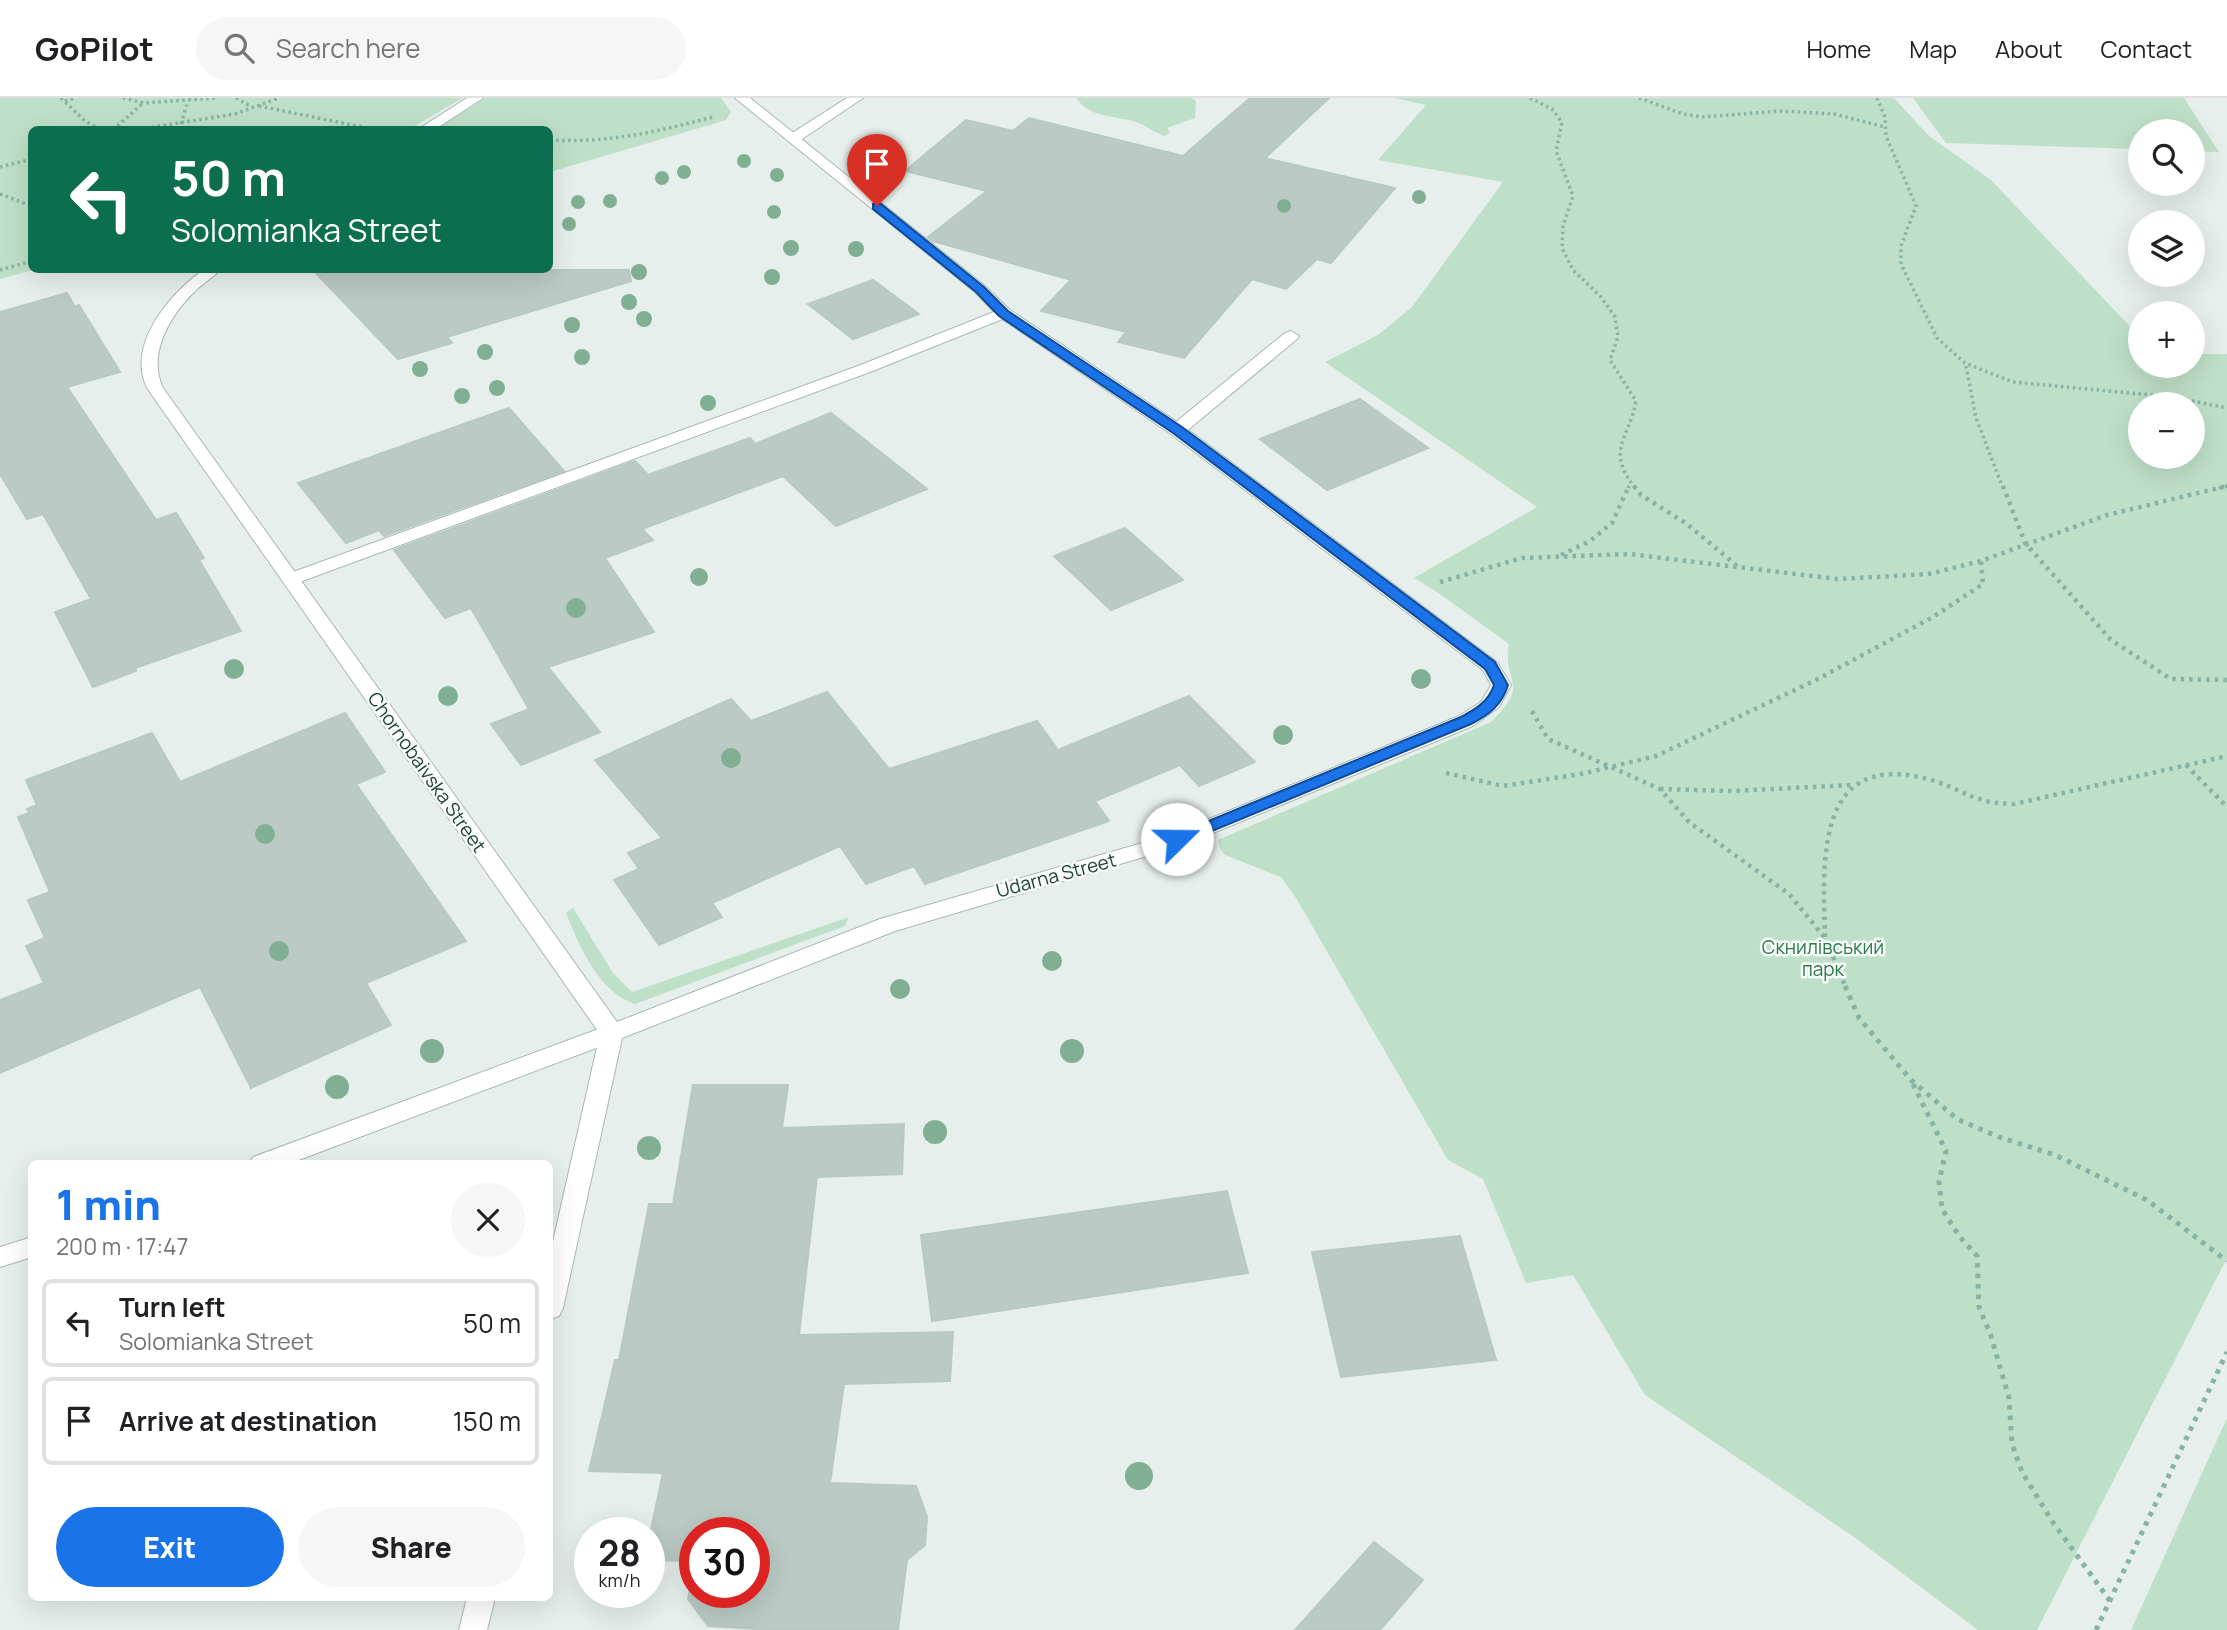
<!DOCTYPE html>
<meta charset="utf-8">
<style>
:root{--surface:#fff;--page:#f6f6f6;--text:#202124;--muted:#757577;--line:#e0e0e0;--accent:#1a73e8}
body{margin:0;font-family:Manrope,sans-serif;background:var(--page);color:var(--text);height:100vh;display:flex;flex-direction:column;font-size:26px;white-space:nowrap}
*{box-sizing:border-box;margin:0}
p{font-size:23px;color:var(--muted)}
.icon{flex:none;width:38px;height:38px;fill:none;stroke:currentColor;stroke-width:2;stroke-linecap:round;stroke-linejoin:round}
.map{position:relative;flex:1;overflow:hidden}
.sheet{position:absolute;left:28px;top:1062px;width:525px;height:441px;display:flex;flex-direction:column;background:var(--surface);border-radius:10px;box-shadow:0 7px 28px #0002}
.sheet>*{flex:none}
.top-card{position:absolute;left:28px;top:28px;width:525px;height:147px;border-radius:10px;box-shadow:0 7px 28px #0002;background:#0b6e4f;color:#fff;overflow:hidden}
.tools{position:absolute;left:2128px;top:21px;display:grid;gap:14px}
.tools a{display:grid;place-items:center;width:77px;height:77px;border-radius:50%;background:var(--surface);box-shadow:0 7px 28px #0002;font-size:35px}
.speed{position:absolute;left:574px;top:1419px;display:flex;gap:14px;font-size:35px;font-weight:700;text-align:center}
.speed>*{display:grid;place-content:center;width:91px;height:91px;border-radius:50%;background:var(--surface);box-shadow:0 7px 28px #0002;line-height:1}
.speed small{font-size:18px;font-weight:400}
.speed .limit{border:10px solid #d22;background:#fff;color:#111}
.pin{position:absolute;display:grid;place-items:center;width:60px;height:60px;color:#fff;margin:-72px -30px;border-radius:50% 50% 50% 0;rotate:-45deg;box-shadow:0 0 7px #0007}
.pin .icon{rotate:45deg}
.me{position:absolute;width:77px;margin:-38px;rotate:68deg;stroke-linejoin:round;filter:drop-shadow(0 0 5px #0008)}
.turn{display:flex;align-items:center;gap:24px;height:147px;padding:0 28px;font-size:32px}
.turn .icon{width:91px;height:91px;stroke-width:2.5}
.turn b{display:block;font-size:49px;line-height:60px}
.round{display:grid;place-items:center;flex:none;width:74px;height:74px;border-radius:37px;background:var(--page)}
.headline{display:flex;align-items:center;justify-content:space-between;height:119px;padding:0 28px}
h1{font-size:42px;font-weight:800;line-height:52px;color:var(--accent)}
.action{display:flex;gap:14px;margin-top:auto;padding:14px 28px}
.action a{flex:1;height:80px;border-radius:42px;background:var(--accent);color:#fff;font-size:28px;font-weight:800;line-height:80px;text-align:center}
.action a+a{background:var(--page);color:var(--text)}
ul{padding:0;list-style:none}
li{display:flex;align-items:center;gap:21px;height:88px;margin:0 14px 10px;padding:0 14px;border:4px solid var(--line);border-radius:10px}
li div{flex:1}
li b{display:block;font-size:26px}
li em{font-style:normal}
header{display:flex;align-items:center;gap:42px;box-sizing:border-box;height:98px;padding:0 35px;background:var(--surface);border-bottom:2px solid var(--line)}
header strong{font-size:33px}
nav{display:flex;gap:38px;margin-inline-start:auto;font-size:24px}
.search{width:490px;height:63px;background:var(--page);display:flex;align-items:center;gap:18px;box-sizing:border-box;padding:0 24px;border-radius:38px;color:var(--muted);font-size:26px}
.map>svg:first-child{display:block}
</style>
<header>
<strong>GoPilot</strong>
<div class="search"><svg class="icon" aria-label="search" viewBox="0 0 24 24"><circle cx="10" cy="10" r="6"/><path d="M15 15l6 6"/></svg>Search here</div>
<nav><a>Home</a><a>Map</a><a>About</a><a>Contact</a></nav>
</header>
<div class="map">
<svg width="2227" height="1532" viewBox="0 0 2227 1532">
<rect width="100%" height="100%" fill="#e6efeb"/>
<g fill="#bfe0c8" fill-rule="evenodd">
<path d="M0,0H463L409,31L32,32L33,172L0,181Z"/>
<path d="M485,0H721L731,14L726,22L550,74V32H434Z"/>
<path d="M1076,0H1191L1196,3L1195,20L1167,30L1170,34L1165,38C1154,35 1146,27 1136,24C1113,17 1092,21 1076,0Z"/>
<path d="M1395,0H1894L1929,38L1991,82L2140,239V268H2193V256H2227V1160L2037,1532H1978L1854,1439L1645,1297L1573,1177L1526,1185L1483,1081L1448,1062L1296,800L1281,779L1225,757L1220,751L1218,742L1491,624C1532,584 1502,587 1509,546L1437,494L1414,480L1537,409L1325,264L1378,237L1412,209L1503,84L1378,62L1426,7ZM2140,306H2193V359H2140Z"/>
<path d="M1913,0H2184L2219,54L2193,53V33H2140V51L1946,45Z"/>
<path d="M573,810L613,875L632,894L849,819L845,828L635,906C599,894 579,848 566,815Z"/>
<path d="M2227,1320V1532H2131Z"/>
</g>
<g fill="#bbcac4" stroke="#b8c9c2" stroke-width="2">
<path d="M1250,0H1329L1265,60L1395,90L1331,165L1317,161L1286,191L1252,181L1184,260L1118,244L1126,234L1041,213L1071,182L933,143L928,139L987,93L905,73L966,22L1013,33L1029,20L1183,58Z"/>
<path d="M313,172H629L631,183L447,239L452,245L398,261Z"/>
<path d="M873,182L919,216L853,241L808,206Z"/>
<path d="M67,195L75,209L79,207L120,274L67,289L156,422L176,415L204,460L199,462L241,533L135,570L136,573L93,589L55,514L91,501L43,416L27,421L0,376V214Z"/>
<path d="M1360,301L1428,350L1327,392L1260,341Z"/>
<path d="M509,310L564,373L384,438L379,432L346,445L298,385Z"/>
<path d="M831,315L927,391L836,428L783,378L642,431L653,442L605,460L654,534L548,569L600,634L521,667L491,626L529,611L471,510L445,520L394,452L635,363L648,377L750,340L755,346Z"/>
<path d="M1125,430L1183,482L1111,512L1054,458Z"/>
<path d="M827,594L889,671L1037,623L1058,652L1189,598L1255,664L1199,688L1180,667L1095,703L1109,723L925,786L914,768L866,786L840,748L712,805L722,819L659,847L614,782L639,771L628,755L662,740L595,662L731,601L751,623Z"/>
<path d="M345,615L385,674L356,686L466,843L366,885L391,927L251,990L200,889L0,975V902L44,885L26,848L45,840L28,802L50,794L18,719L29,715L27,711L37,707L26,682L152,635L180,684Z"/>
<path d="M693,987H788L782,1030L904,1026L902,1076L817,1079L799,1237L953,1234L950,1283L844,1286L830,1385L916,1388L927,1419L925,1447L907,1462L898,1532H774L708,1528L688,1501L695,1467V1494H754V1435H695V1463L649,1462V1441L663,1375L589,1373L615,1262H619L649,1106H673Z"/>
<path d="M1227,1093L1248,1175L932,1223L921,1137Z"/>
<path d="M1460,1138L1496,1262L1341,1279L1312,1154Z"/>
<path d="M1374,1444L1423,1482L1380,1532H1295Z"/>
</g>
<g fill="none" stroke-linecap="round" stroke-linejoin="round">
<defs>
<g id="service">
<path d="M847,0H863L799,43H789V37Z"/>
<path d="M1004,210L1010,212L1012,215L1010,218L870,274L297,485L291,487L282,481L285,477L858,268Z"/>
<path d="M1291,233L1299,238L1297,241L1183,336H1171L1169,332L1171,328L1285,235Z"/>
<path d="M612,926L620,929L623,935L620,941L288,1066H249L253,1059Z"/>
<path d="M32,1139V1159L0,1169V1149Z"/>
</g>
<g id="minor">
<path d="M467,0H483L434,32H417Z"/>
<path d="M735,0H750L985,188L1010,212L1183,328L1497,564L1511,587L1499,609L1473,628L1184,747L895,833L622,940L563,1210L559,1218L550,1221V1157L600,936L147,290C126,246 170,196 203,172H220C212,180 202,186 194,194C170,218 147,256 163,290L617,924L880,821L1170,737L1459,618L1481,604L1491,587L1483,572L1171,336L998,218L975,194Z"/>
<path d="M467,1500H495L487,1532H459Z"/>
</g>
</defs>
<use href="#service" stroke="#a8b8b2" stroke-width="2"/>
<use href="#minor" stroke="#a8b8b2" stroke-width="2"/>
<g stroke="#86b3a5" stroke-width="3.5" stroke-dasharray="2.5 3.5" stroke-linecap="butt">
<path d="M61,0L85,23L101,32"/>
<path d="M123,0L144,5L216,0"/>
<path d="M236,0L252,9"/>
<path d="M1530,0L1552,11L1562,24L1556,53L1573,98L1563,128L1562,150L1573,172L1601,199L1615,219L1618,239L1610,262L1636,303C1629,342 1605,351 1635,390"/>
<path d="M1639,0L1683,16L1702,19L1781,13L1834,16L1885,29"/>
<path d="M1877,0L1885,19L1886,38L1916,108L1901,148V166L1937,240L1965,265L2013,284L2173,299L2227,310"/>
<path d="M65,3L76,0"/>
<path d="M259,8L377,32"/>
<path d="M181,26L188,3"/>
<path d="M113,32L143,5"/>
<path d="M134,32L235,16L279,0"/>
<path d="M550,42C609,45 656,34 713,19"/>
<path d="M0,69L32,61"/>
<path d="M0,96L32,108"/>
<path d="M0,172L32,163"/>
<path d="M139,172L152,173"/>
<path d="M1966,268L1976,320L2003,390"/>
<path d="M1628,390L1630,386"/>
<path d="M2219,390L2227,388"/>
</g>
<g stroke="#86b3a5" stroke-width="4.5" stroke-dasharray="3.5 5" stroke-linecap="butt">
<path d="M1634,388L1641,397L1687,426L1737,468"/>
<path d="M2003,388L2025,445L2111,542L2171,581L2227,582"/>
<path d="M1561,457L1590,443L1612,425L1629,388"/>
<path d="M1440,484L1522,460L1629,456L1837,481L1929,476L1981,463L2107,417L2227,388"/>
<path d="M1532,613L1548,641L1660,691L1689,724L1789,796L1825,840L1846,890"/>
<path d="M2186,667L2227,709"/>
<path d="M1446,675L1503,688L1581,676L1656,658L1818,581L1933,519L1983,486L1981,463"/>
<path d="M1660,691L1732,693L1851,687"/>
<path d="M1825,839C1823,765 1814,651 1928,681C1963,691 1974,706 2014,706L2227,658"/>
</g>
<g stroke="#86b3a5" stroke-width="5" stroke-dasharray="4.5 6" stroke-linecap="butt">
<path d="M1845,888L1859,920L1911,982L1957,1021L1999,1039L2055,1057L2147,1102L2227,1163"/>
<path d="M1913,986L1946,1053L1939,1084L1942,1111L1959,1138L1977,1158L1979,1209L1991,1238L2009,1300L2012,1346L2022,1374L2052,1423L2110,1503"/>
<path d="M2096,1532L2227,1254"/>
</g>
<use href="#service" fill="#fff" fill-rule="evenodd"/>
<use href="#minor" fill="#fff" fill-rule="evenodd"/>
</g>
<g fill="#80af93">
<circle cx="744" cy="63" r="7"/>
<circle cx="684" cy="74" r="7"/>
<circle cx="777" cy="77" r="7"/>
<circle cx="662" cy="80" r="7"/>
<circle cx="1419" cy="99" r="7"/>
<circle cx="610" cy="103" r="7"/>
<circle cx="578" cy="104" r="7"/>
<circle cx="1284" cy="108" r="7"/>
<circle cx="774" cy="114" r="7"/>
<circle cx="569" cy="126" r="7"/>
<circle cx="791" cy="150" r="8"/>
<circle cx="856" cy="151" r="8"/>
<circle cx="639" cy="174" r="8"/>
<circle cx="772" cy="179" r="8"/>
<circle cx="629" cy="204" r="8"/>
<circle cx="644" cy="221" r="8"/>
<circle cx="572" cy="227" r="8"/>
<circle cx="485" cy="254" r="8"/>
<circle cx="582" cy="259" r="8"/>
<circle cx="420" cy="271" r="8"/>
<circle cx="497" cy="290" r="8"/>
<circle cx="462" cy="298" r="8"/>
<circle cx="708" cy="305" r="8"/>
<circle cx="699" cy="479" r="9"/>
<circle cx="576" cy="510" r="10"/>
<circle cx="234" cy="571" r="10"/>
<circle cx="1421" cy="581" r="10"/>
<circle cx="448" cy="598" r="10"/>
<circle cx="1283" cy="637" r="10"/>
<circle cx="731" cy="660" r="10"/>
<circle cx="265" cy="736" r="10"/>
<circle cx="279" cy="853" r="10"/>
<circle cx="1052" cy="863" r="10"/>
<circle cx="900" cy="891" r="10"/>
<circle cx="432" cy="953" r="12"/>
<circle cx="1072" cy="953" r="12"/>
<circle cx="337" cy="989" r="12"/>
<circle cx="935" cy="1034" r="12"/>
<circle cx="649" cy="1050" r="12"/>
<circle cx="1139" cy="1378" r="14"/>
</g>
<path fill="#1a73e8" stroke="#114b97" stroke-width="2" d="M873,106H881L984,189L1008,213L1182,329L1495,564L1508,587C1502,607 1489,617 1471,626L1183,745H1172L1170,741L1172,738L1461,619C1476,611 1488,604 1494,587L1485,571L1173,335L999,218L976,194L873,111Z"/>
<g text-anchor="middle" stroke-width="5" stroke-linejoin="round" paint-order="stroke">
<g font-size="19" fill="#24423a" stroke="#f7fbf9">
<text transform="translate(427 674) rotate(55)" y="7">Chornobaivska Street</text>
<text transform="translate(1056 777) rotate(-15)" y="7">Udarna Street</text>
</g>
<g font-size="19" fill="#2d7a4b" stroke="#f7fbf9">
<text x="1823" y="856">Скнилівський<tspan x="1823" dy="22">парк</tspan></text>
</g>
</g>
</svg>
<div class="tools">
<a><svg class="icon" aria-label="search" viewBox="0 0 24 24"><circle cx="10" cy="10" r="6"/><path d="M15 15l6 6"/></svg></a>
<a><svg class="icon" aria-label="layers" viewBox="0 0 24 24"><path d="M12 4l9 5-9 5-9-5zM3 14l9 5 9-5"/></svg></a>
<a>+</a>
<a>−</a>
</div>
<div class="speed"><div>28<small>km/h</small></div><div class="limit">30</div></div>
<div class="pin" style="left:877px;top:108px;background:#d93025"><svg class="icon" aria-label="arrive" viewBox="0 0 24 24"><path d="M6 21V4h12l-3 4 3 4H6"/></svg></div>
<svg class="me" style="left:1177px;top:741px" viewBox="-20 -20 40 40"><circle r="19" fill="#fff"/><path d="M0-13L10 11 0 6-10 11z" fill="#1a73e8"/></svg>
<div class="top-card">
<div class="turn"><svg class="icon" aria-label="left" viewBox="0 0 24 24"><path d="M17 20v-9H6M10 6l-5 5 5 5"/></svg><div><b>50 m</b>Solomianka Street</div></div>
</div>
<section class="sheet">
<div class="headline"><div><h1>1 min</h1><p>200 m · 17:47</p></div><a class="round"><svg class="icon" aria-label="close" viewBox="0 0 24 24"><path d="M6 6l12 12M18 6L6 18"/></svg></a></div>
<ul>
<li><svg class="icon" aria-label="left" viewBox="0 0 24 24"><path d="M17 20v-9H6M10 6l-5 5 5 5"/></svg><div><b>Turn left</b><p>Solomianka Street</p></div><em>50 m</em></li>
<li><svg class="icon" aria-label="arrive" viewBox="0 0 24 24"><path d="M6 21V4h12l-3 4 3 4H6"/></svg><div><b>Arrive at destination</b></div><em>150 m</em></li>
</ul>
<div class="action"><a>Exit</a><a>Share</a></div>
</section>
</div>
